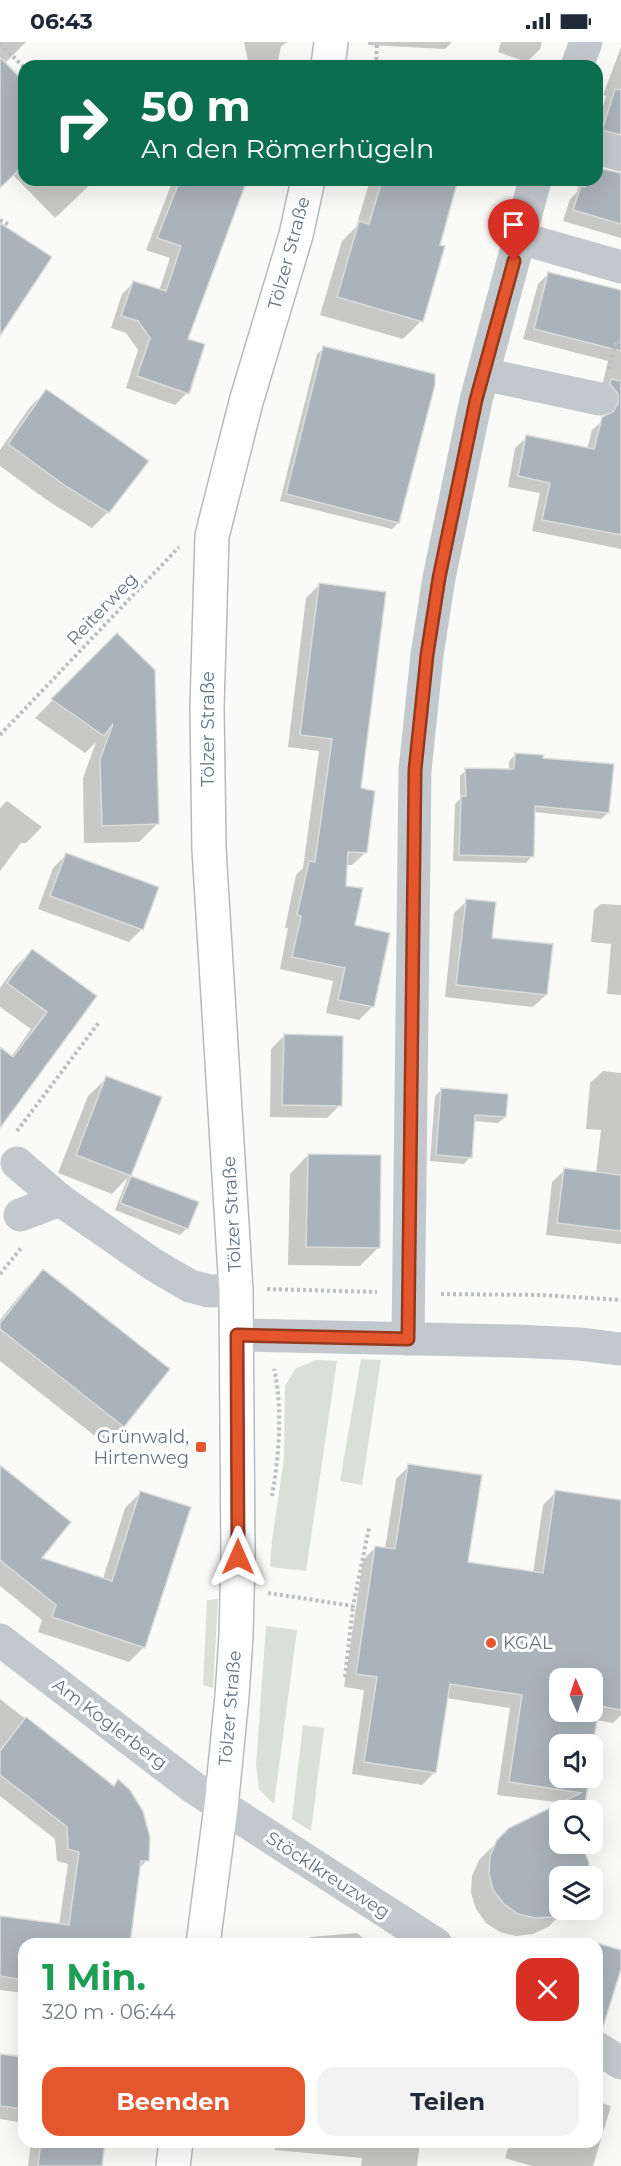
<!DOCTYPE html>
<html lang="de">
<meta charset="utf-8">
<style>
:root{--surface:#fff;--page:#f2f2f3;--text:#1f2937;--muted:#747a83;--accent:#e4572e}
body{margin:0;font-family:Montserrat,sans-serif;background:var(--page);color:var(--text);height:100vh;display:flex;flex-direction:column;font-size:22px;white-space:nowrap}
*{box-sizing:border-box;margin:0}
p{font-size:20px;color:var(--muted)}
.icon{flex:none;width:33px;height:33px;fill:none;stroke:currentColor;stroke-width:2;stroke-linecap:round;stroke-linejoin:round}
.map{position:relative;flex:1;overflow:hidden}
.panel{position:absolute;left:18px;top:1896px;width:585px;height:210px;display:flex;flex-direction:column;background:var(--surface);border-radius:18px;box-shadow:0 6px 24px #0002}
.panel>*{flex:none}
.top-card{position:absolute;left:18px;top:18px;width:585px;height:126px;border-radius:18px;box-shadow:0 6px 24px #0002;background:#0b6e4f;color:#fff;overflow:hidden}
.needle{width:39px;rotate:357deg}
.buttons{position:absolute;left:549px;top:1626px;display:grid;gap:12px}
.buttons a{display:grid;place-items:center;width:54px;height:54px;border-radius:12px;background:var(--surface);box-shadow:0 6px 24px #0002;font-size:30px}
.pin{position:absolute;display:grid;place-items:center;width:51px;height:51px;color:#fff;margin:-62px -26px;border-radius:50% 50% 50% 0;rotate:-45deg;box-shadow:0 0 6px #0007}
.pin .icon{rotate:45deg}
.me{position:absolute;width:66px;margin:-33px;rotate:0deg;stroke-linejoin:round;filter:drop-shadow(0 0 4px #0008)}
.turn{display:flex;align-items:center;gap:21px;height:126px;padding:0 24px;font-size:27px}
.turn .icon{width:78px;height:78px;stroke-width:2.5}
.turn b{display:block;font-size:42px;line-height:51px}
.round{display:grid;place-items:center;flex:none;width:63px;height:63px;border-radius:18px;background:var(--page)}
.head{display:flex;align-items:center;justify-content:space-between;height:102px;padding:0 24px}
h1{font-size:36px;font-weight:700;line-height:45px;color:#1e9e55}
.cta{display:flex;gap:12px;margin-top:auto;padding:12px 24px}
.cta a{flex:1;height:69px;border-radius:18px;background:var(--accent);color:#fff;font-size:24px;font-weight:700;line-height:69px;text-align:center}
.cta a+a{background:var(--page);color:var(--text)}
.status{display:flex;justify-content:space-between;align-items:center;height:42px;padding:0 30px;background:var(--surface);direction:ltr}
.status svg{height:16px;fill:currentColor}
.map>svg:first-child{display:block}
</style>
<div class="status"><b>06:43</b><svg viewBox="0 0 49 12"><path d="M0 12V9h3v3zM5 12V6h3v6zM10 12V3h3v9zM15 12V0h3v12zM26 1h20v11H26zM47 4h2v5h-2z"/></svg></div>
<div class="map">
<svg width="621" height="2124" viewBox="0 0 621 2124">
<rect width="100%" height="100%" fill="#fafaf8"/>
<g fill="#dadfd7">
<path d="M361,1317L381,1318L362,1443L340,1439Z"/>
<path d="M316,1318L337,1319L306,1529L270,1525L272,1498L284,1417L285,1344L295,1327Z"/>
<path d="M218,1557L213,1646L203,1643L207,1558Z"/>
<path d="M266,1584L297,1588L274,1762L259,1747L256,1723Z"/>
<path d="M303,1683L324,1686L311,1789L292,1777Z"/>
</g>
<g fill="#0003" fill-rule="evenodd">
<path d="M0,0H26L4,22L24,43V138H95L55,176L12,132L0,144Z"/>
<path d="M244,0H288L281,4L277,24H249Z"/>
<path d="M368,0H452L445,7L368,3Z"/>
<path d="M501,0H542L540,7L527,20L498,10Z"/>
<path d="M621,5V109L597,100V83L606,54L603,53Z"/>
<path d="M597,127L621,133V196L563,179L570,157L577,150L580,138H597Z"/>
<path d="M173,138H245L186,298L187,351L175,363L126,346L138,308L126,291L111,286L122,252L134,240L159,249L170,216L146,208Z"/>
<path d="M370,138H450L421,279L403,297L320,273L342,199L356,185Z"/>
<path d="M549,231L621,250V507L532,489L540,451L508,445L515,406L527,395L587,407L592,388L608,374L607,362L600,353L608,319L523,297L538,242Z"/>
<path d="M324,306L398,481L392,487L280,459L317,312Z"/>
<path d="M46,349L108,470L92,486L51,461L0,424V408L30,365Z"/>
<path d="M319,543L359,748L366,810L352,823H346L344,845L353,885L388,892L372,965L359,978L326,971L333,939L280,927L288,886H285L296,833L303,826L319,709L288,705L306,556Z"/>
<path d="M117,593L157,782L139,800L84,801L83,736L96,700L85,711L35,676Z"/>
<path d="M516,712L542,717L608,771L601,777L534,770L532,814L526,821L453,819L455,762L460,757V734L466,728H509V719Z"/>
<path d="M7,759L42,785L26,801H21L0,829V766Z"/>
<path d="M66,813L142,887L129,900L38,867L53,826Z"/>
<path d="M467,859L490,897L546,953L533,965L445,955L454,871Z"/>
<path d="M601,862L621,863V953L607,952L611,902L591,900L594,868Z"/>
<path d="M32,909L95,954L0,1084V1007L11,1015L31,987L0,965V946L15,925Z"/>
<path d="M284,994L340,1063L327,1076L270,1075L271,1007Z"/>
<path d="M603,1029L621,1031V1202L546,1193L552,1140L565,1128L596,1132L601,1088L586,1087L590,1041Z"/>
<path d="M107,1036L160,1056L129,1135L197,1161L187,1186L180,1193L115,1168L128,1135L112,1152L58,1131L88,1054Z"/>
<path d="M441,1048L505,1075L498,1081L473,1079L470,1115L464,1122L430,1119L435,1054Z"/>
<path d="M308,1113L378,1206L360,1224L288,1223L290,1132Z"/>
<path d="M43,1229L123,1384L105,1402L0,1319V1278L25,1247Z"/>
<path d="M409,1424L467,1521L533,1531L543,1463L556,1450L621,1460V1673L613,1681L596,1678L592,1702H560V1736H587L585,1749L572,1762L497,1753L510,1666L446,1656L435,1730L422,1743L352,1732L364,1648L344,1645L363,1518L376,1505L385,1507L396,1437ZM560,1636H592V1670H560Z"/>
<path d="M0,1425L40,1516L103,1537L125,1466L140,1451L144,1605L129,1620L38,1590L42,1578L0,1544Z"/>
<path d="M0,1657L113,1745L118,1739L147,1818L139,1827L129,1902H24V1951L0,1948V1875L59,1883L68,1822L57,1819L55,1797L0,1754Z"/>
<path d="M510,1787L560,1802H580L587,1821L586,1834H560V1868H566L548,1885L533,1892L516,1894L500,1890L486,1881L476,1867L471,1851L472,1834L479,1818Z"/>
<path d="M357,1891L370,1902H305L311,1895Z"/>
<path d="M0,2014L24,2017V2081L0,2077Z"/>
<path d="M597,2059L611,2064L593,2124H532L505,2116L510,2100H597Z"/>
<path d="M31,2100H103L100,2124H28Z"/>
<path d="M276,2100H420L417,2124H361L362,2116L275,2108Z"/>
</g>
<g fill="#aab3b9" stroke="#dcdcda" stroke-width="1.5" fill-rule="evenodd">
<path d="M0,15L24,40V123L0,146Z"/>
<path d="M615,47L621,48V93L602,88Z"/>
<path d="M597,126L621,131V182L573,168L581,144L585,145L587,138H597Z"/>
<path d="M180,138H247L188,297L205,302L189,352L137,334L150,296L138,279L121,274L133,239L166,249L181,204L157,196Z"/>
<path d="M382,138H458L440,203L445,204L423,280L337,255L359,179L369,182Z"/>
<path d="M0,181L52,215L0,294Z"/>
<path d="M548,230L621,248V309L534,287Z"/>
<path d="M323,304L435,332V343L399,481L286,452Z"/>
<path d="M611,337L621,339V493L542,478L550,441L518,434L526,393L594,407L602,375L613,370L618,361V352L610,342Z"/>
<path d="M46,347L149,419L109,471L67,445L8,402Z"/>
<path d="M319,541L386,550L361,746L375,749L367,811L348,810L346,844L363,846L355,883L390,891L374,965L338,958L345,926L292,915L301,874L297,873L309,819L315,820L332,697L300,693Z"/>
<path d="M117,591L155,628L159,782L102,784L100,717L113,682L104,694L51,657Z"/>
<path d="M515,711L544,713L543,716L614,722L609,771L535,764L534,815L459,813L461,754H466L465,726L514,727Z"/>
<path d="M66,811L159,845L143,888L50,854Z"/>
<path d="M466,857L496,860L492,896L553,902L547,953L456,943Z"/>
<path d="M32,907L97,954L0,1086V1005L13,1015L47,970L7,941Z"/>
<path d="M284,992L343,994L342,1064L282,1063Z"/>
<path d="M106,1034L162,1055L131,1134L76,1113Z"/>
<path d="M441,1046L508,1052L506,1075L475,1073L472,1116L436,1113Z"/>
<path d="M308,1112L381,1113L380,1206L306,1205Z"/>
<path d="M564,1126L621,1133V1189L557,1181Z"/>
<path d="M131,1134L199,1160L188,1187L120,1161Z"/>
<path d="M43,1227L170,1327L124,1385L0,1287V1281Z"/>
<path d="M408,1422L482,1433L468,1520L543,1531L555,1448L621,1458V1668L599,1664L592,1710V1702H560V1736H589L584,1768H560V1802H582L589,1821L588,1834H560V1868H568L552,1875L535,1876L518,1872L504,1862L493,1848L489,1832L490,1814L497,1798L509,1786L581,1751L509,1740L522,1653L450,1642L436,1731L364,1720L377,1635L356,1632L375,1504L395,1507ZM560,1636H592V1670H560Z"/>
<path d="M0,1423L71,1480L42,1516L112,1539L140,1449L191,1465L145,1606L52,1575L56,1563L0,1518Z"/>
<path d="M26,1675L114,1744L118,1737L130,1748L143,1769L150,1795L149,1819H141L130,1902H24V1938L0,1934V1874L69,1883L79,1810L68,1807L67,1785L0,1733V1709Z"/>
<path d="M597,1901L621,1908V1927L603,1985L597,1984Z"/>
<path d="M0,2012L24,2015V2067L0,2064Z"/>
<path d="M41,2100H105L102,2124H38Z"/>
</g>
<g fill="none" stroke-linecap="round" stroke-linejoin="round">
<defs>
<g id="major">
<path d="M328,24L331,0"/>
<path d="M203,1902L221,1765L232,1654L236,1594L238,1515L236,1248L209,807L207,665L212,494L246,360L296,193L308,138"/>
<path d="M173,2124L176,2100"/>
</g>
</defs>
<use href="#major" stroke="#b5babe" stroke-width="36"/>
<g stroke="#bbbfc2" stroke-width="4" stroke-dasharray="3 3" stroke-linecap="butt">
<path d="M0,2L24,25"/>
<path d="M376,24L377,0"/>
<path d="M0,178L9,183"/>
<path d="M609,327L616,299L621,300"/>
<path d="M0,693L179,505"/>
<path d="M17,1089L100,979"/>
<path d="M0,1232L22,1205"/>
<path d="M267,1247L377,1250"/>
<path d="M441,1252L541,1253L621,1258"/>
<path d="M272,1454C279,1414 283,1366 274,1327"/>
<path d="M268,1551L353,1564L369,1486"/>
<path d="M345,1635L353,1564"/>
</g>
<g stroke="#c3c8cc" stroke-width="33">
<path d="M577,24L586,0"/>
<path d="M597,106L621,113"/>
<path d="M520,196L621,225"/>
<path d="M483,332L600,357"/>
<path d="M17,1121L60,1158L154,1223L190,1244L209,1249L236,1248"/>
<path d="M20,1173L60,1158"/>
<path d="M237,1293L515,1299L580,1302L621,1307"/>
<path d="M408,1297L415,728L427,613L439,536L476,358L535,138"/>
<path d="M0,1598L194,1746L436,1902"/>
<path d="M597,2006L621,2021"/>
</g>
<use href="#major" stroke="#fff" stroke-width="33"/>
</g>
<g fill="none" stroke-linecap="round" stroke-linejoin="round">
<defs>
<path id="route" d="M238,1515L237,1293L408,1297L415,728L427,613L439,536L476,358L514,219"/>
</defs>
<use href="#route" stroke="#94391e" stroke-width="15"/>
<use href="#route" stroke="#e4572e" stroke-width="10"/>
</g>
<g fill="#e4572e" stroke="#fff" stroke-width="2">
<rect x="195" y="1399" width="12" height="12" rx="3"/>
<circle cx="491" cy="1601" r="6"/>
</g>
<g text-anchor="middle" stroke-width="6" stroke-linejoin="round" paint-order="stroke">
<g font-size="18" fill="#657683" stroke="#fff">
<text transform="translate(289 211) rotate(-75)" y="6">Tölzer Straße</text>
<text transform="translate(102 567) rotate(-46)" y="6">Reiterweg</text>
<text transform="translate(208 687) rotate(-90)" y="6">Tölzer Straße</text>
<text transform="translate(232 1172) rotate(-93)" y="6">Tölzer Straße</text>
<text transform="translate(230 1666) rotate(-85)" y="6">Tölzer Straße</text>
<text transform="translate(110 1682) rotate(37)" y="6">Am Koglerberg</text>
<text transform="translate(328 1833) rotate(33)" y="6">Stöcklkreuzweg</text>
</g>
<g font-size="18" fill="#657683" stroke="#fff" text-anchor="end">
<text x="189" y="1401">Grünwald,<tspan x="189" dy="21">Hirtenweg</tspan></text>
<text x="503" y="1607" text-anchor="start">KGAL</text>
</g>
</g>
</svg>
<div class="buttons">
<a><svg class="needle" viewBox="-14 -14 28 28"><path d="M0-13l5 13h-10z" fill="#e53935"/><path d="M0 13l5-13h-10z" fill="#747a83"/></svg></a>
<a><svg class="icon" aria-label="sound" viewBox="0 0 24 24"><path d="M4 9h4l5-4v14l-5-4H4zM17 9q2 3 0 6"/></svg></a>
<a><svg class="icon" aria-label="search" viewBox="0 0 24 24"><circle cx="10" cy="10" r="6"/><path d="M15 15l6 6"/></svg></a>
<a><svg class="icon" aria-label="layers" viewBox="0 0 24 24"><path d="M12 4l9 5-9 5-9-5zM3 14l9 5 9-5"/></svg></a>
</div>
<div class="pin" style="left:514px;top:219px;background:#d93025"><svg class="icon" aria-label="arrive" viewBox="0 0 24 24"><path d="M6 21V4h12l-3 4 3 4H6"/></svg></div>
<svg class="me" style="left:238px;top:1515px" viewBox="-20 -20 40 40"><path d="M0-17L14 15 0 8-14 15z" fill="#e4572e" stroke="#fff" stroke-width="4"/></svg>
<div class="top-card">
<div class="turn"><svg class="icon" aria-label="right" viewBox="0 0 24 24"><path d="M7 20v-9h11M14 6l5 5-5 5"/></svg><div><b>50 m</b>An den Römerhügeln</div></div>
</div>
<section class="panel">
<div class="head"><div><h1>1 Min.</h1><p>320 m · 06:44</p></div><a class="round" style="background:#d93025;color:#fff"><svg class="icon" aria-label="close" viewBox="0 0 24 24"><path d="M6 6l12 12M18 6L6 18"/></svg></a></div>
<div class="cta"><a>Beenden</a><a>Teilen</a></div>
</section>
</div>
